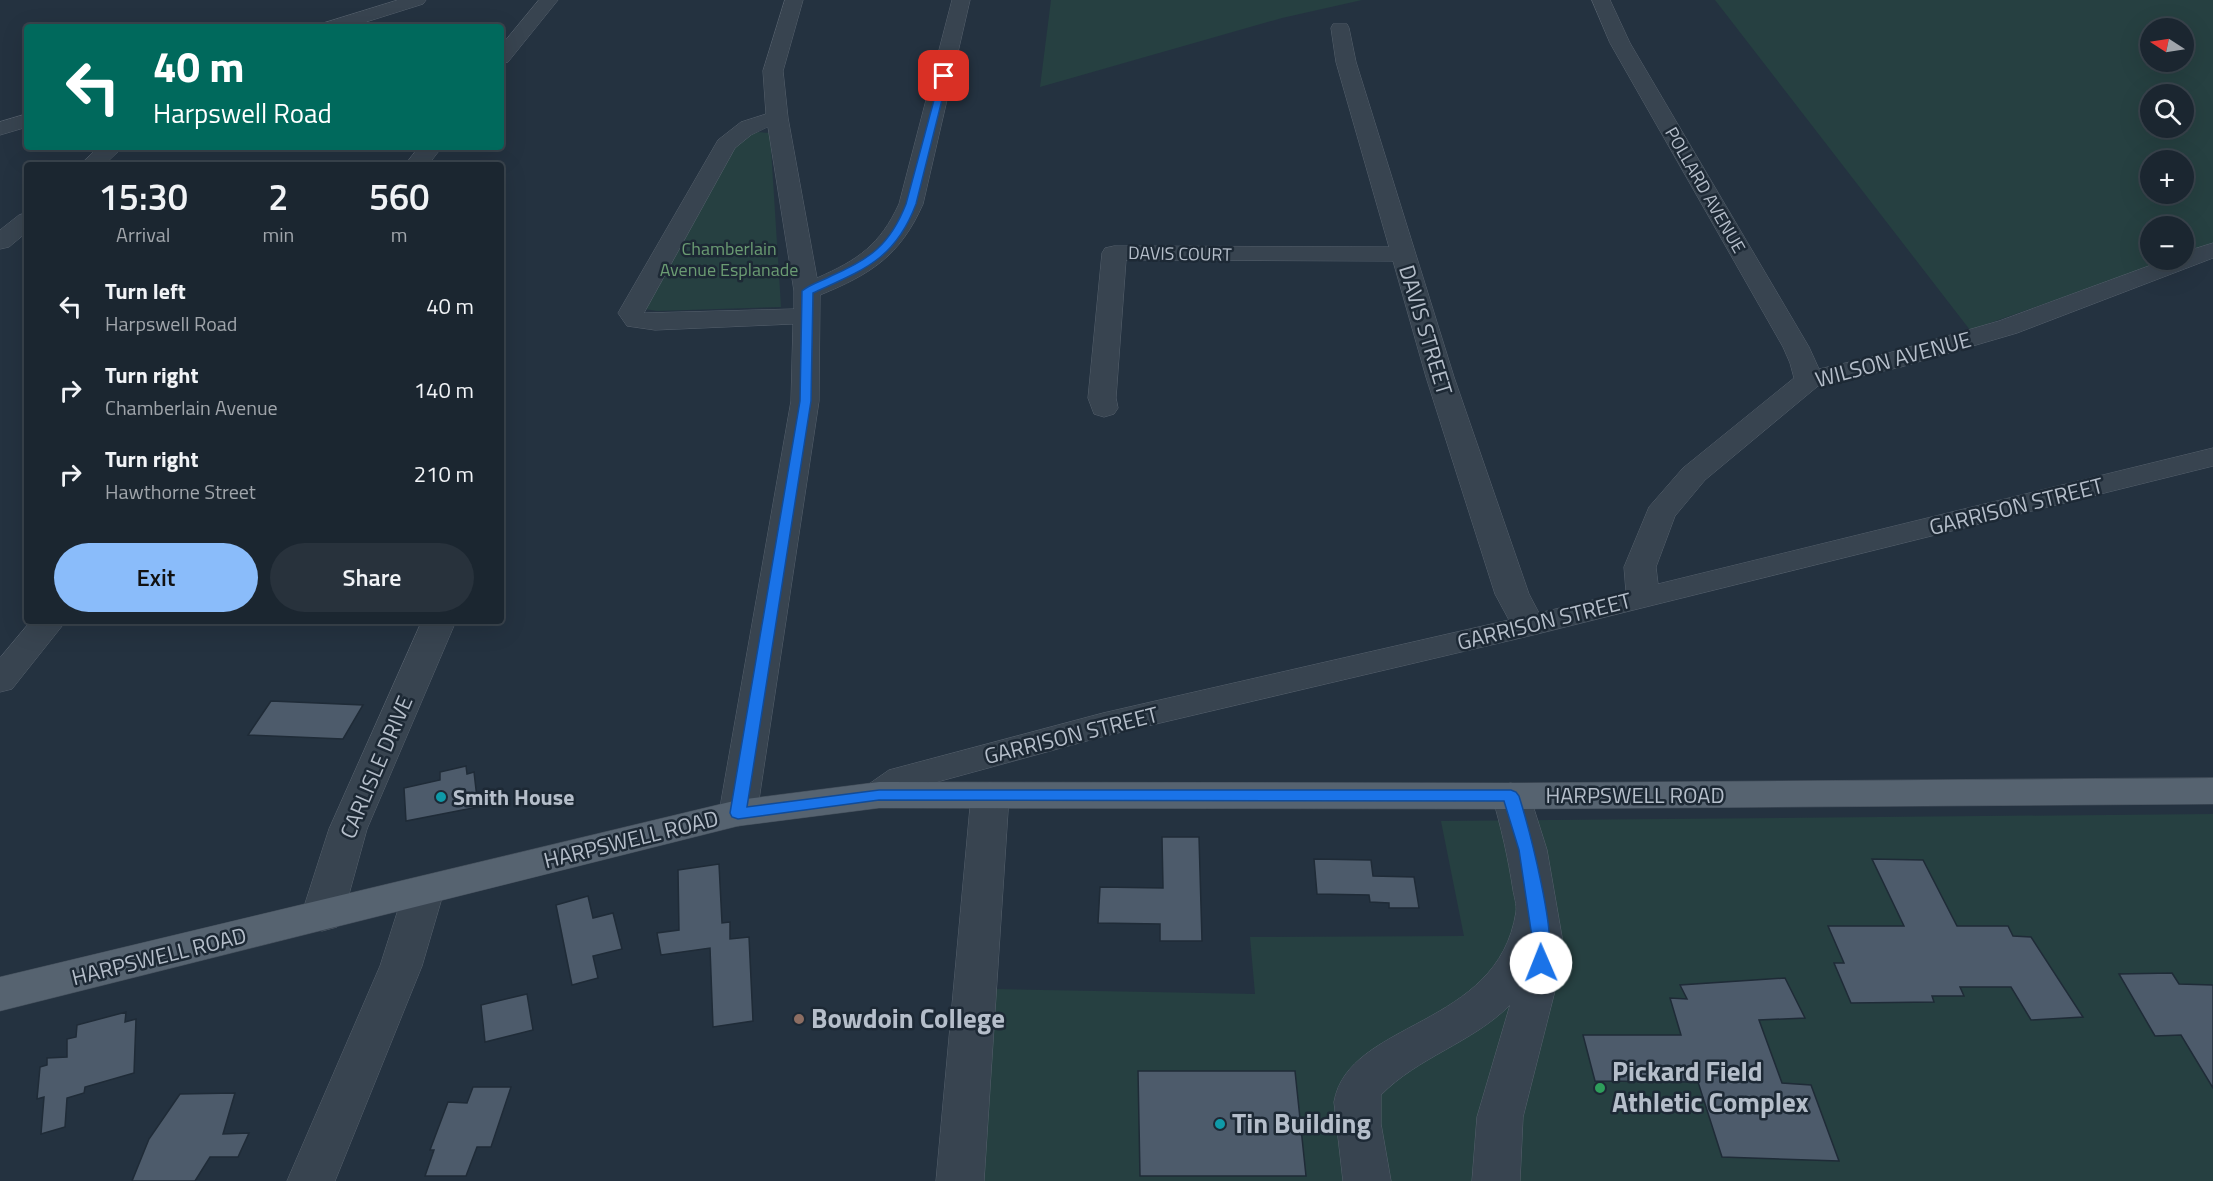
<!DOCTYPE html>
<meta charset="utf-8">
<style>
:root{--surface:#1b2630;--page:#28323c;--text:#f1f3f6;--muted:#a0a5ab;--line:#39434c;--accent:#8abcfa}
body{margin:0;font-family:"Titillium Web",sans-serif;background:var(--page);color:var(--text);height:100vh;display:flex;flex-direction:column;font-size:22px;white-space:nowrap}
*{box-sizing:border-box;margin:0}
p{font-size:20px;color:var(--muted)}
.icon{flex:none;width:33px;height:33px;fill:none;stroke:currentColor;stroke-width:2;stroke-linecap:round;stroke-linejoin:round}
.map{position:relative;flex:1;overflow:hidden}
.sheet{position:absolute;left:24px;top:162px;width:480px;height:462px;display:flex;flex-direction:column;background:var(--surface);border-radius:6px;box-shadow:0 6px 24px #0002,0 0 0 2px var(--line)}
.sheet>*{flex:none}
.guide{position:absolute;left:24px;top:24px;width:480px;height:126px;border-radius:6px;box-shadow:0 6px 24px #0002,0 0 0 2px var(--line);background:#00695c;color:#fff;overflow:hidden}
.needle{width:39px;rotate:282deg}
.fabs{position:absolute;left:2140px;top:18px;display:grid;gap:12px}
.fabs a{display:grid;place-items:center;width:54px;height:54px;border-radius:50%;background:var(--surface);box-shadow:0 6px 24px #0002,0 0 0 2px var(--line);font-size:30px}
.pin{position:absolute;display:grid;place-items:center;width:51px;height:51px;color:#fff;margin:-26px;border-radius:12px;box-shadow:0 3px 9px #0006}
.me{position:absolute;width:66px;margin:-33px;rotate:359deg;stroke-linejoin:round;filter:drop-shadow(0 0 4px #0008)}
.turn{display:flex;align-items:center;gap:21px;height:126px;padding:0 30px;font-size:27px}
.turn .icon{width:78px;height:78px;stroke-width:2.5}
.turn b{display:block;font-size:42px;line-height:51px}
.eta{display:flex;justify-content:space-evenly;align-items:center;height:102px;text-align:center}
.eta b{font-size:36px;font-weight:600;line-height:42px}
.action{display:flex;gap:12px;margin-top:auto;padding:12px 30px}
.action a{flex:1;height:69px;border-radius:36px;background:var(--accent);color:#111;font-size:24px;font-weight:600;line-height:69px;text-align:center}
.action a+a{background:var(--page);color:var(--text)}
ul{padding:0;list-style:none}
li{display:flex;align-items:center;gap:18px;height:84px;padding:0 30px}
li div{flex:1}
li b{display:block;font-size:22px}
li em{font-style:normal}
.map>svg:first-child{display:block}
</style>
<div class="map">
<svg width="2213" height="1181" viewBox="0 0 2213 1181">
<rect width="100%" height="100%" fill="#243240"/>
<g fill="#264041" fill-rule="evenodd">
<path d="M1051,0H1362L1282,18L1040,87Z"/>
<path d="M1715,0H2213V244L2184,254V226H2151V260H2169L1970,330ZM2151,28H2184V62H2151ZM2151,94H2184V128H2151ZM2151,160H2184V194H2151Z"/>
<path d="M756,132L770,133L781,307L657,311L645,309L732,148L745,136Z"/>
<path d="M2213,814V1181H981L993,989L1255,994L1250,937L1464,936L1441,821Z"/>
</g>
<g fill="#4d5b6b" stroke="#1f2b37" stroke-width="1.5">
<path d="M271,701L363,705L343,739L248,735Z"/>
<path d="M466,766L467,774L474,772L478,807L406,821L404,788L440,780V772Z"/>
<path d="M1162,837H1199L1202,941H1160V924L1098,923L1100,887L1163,888Z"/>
<path d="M1314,859L1371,860L1373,876L1414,877L1419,908H1389V903L1370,902L1369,895L1317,894Z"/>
<path d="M1872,859L1923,860L1957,926H2008L2013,936L2031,937L2083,1017L2031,1020L2011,987H1960L1964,996H1932L1934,1002L1851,1003L1834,963H1844L1828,926H1904Z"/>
<path d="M719,864L722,923L730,922V939L749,937L753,1021L713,1027L710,948L661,955L657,933L679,930L678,870Z"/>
<path d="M588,896L593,918L613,913L622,949L593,956L598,978L572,985L556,905Z"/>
<path d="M2172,973L2179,984L2213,985V1088L2181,1035L2155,1036L2119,974Z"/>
<path d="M1785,978L1805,1018L1759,1020L1782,1083L1811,1085L1839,1161L1722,1157L1698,1082L1595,1081L1583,1035H1681L1670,998L1687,999L1680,985Z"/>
<path d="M527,994L533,1030L485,1042L481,1005Z"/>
<path d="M126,1012L125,1022L136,1019L134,1073L85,1087L84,1093L67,1098L65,1127L41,1134L44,1097L37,1099L40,1067L47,1065V1058L67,1057V1039L76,1037L77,1025Z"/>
<path d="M1138,1071H1295L1306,1176H1140Z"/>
<path d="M473,1087H511L491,1147H477L466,1176H425L434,1150H430L448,1102L467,1103Z"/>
<path d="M235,1093L223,1134L249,1133L238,1157H210L195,1181H132L149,1139L180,1094Z"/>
</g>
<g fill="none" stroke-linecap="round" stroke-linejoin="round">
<defs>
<g id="minor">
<path d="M398,0H426L423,4L350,27H322L324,23Z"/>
<path d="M539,0H558L508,62L501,64V46Z"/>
<path d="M785,0H803L783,71L788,118L817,278C858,260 880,245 899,204L952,0H970L923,204C900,256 871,274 820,295L819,401L757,813L752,822L738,826L724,822L719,813L791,401L793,324L655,330L627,326L618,313L718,140L741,122L766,114L763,71ZM768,127L794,291V309L644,313L735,148L751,135Z"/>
<path d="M1592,0H1610L1630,43L1809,347L1819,369L1885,354L1999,321L2165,260H2184V252L2213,243V258L2017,333L1901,367L1818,386L1705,480L1675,516L1656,567L1658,584L2213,448V466L1529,636L1105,736L915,788C897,801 889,811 866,804L860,795L866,786L889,770L1103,713L1509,620L1495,594L1426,377L1393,261L1126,260L1116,398L1118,408L1114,414L1104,417L1094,414L1088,398L1102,253L1105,248L1114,246L1389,247L1336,62L1331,28L1333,24H1347L1349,28L1356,62L1454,377L1529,594L1539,613L1626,592L1624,567L1649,507L1683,468L1794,378L1790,363L1783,347L1610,43Z"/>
<path d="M27,114V127L0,135V122Z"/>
<path d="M99,147H123L104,165H80Z"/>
<path d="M419,147H442L428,165H405Z"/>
<path d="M27,213V232L9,247L0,249V230L19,215Z"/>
<path d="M31,621H66L12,689L0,692V658Z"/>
<path d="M422,621H456L367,829L343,916L337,927L322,931L307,927L301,916L329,829Z"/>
<path d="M990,783L1003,787L1009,796L984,1181H936L971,796L977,787Z"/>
<path d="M1511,783L1524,787L1530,796L1547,850L1562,937V963L1523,1117L1520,1181H1472L1477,1117L1510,1005C1472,1043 1418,1057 1381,1095V1124L1391,1181H1343L1334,1102C1348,1020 1498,1029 1516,912C1517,905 1514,896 1513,890C1508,857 1501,827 1492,796L1498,787Z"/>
<path d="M424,876L438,881L444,891L422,966L335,1181H287L380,966L404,891L410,881Z"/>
</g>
<path id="major" d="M2213,778V804L1511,809L879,808L738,826L0,1011V977L738,800L879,782L1511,783Z"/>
</defs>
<use href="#minor" stroke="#56616d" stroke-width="1"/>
<use href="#major" stroke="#424d59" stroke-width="1"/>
<use href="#minor" fill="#384450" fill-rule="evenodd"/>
<use href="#major" fill="#566370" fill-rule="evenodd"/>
</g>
<path fill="#1a73e8" stroke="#114b97" stroke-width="1.5" d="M941,74L948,76L916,204C895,260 863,270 813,293L811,401L747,807L879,790H1511L1516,792L1519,796C1528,825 1560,943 1547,968L1541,969L1534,968L1532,963V937L1519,850L1504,801L879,800L738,819L732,817L730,813L800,401L802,291C810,284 822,281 831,276C870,259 890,245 906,204Z"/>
<g fill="#0f9aa8" stroke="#1d2935" stroke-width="2">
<circle cx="441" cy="797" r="6"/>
<circle cx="1220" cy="1124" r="6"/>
</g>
<circle fill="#8d6e63" stroke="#1d2935" stroke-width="2" cx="799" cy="1019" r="6"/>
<circle fill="#2e9e5b" stroke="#1d2935" stroke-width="2" cx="1600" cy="1088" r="6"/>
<g text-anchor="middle" stroke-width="5" stroke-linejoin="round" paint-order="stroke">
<g font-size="18" fill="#b5beca" stroke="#1d2935">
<text transform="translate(1705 190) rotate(60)" y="6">POLLARD AVENUE</text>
<text transform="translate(1180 254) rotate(1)" y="6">DAVIS COURT</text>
</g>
<g font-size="18" fill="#6b9c73" stroke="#1d2935">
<text x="729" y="255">Chamberlain<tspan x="729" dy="21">Avenue Esplanade</tspan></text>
</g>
<g font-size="22" fill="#b5beca" stroke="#1d2935">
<text transform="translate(1426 330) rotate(73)" y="8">DAVIS STREET</text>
<text transform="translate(1893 359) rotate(-15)" y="8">WILSON AVENUE</text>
<text transform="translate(2016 506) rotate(-14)" y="8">GARRISON STREET</text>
<text transform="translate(1544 621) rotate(-14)" y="8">GARRISON STREET</text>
<text transform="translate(1071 735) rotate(-14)" y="8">GARRISON STREET</text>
<text transform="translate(376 767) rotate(-67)" y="8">CARLISLE DRIVE</text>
<text x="1635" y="803">HARPSWELL ROAD</text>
<text transform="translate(631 839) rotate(-14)" y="8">HARPSWELL ROAD</text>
<text transform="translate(159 956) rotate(-14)" y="8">HARPSWELL ROAD</text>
</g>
<g font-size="22" font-weight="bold" fill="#b5beca" stroke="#1d2935" text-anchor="start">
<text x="453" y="805">Smith House</text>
</g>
<g font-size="27" font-weight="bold" fill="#b5beca" stroke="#1d2935" text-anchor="start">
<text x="811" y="1028">Bowdoin College</text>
<text x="1612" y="1081">Pickard Field<tspan x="1612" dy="31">Athletic Complex</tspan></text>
<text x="1232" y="1133">Tin Building</text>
</g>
</g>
</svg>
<div class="fabs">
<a><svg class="needle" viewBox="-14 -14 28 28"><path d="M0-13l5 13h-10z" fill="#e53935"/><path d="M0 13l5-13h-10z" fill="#a0a5ab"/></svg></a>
<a><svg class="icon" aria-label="search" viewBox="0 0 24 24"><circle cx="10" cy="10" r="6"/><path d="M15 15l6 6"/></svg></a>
<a>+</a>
<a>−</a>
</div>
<div class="pin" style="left:944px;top:76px;background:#d93025"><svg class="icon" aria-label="arrive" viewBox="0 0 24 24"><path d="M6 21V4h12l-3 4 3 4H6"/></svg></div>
<svg class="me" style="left:1541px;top:963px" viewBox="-20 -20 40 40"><circle r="19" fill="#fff"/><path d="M0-13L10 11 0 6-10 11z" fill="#1a73e8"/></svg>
<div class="guide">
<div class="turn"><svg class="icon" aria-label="left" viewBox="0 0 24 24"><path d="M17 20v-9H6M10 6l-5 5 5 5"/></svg><div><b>40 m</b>Harpswell Road</div></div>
</div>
<section class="sheet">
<div class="eta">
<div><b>15:30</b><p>Arrival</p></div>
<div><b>2</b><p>min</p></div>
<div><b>560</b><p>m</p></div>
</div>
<ul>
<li><svg class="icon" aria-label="left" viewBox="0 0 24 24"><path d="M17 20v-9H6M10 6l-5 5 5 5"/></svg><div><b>Turn left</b><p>Harpswell Road</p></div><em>40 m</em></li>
<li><svg class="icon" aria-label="right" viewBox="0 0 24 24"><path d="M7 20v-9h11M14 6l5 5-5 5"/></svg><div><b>Turn right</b><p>Chamberlain Avenue</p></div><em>140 m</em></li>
<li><svg class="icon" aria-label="right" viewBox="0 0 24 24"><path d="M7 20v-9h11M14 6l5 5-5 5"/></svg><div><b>Turn right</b><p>Hawthorne Street</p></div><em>210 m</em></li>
</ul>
<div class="action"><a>Exit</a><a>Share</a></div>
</section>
</div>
